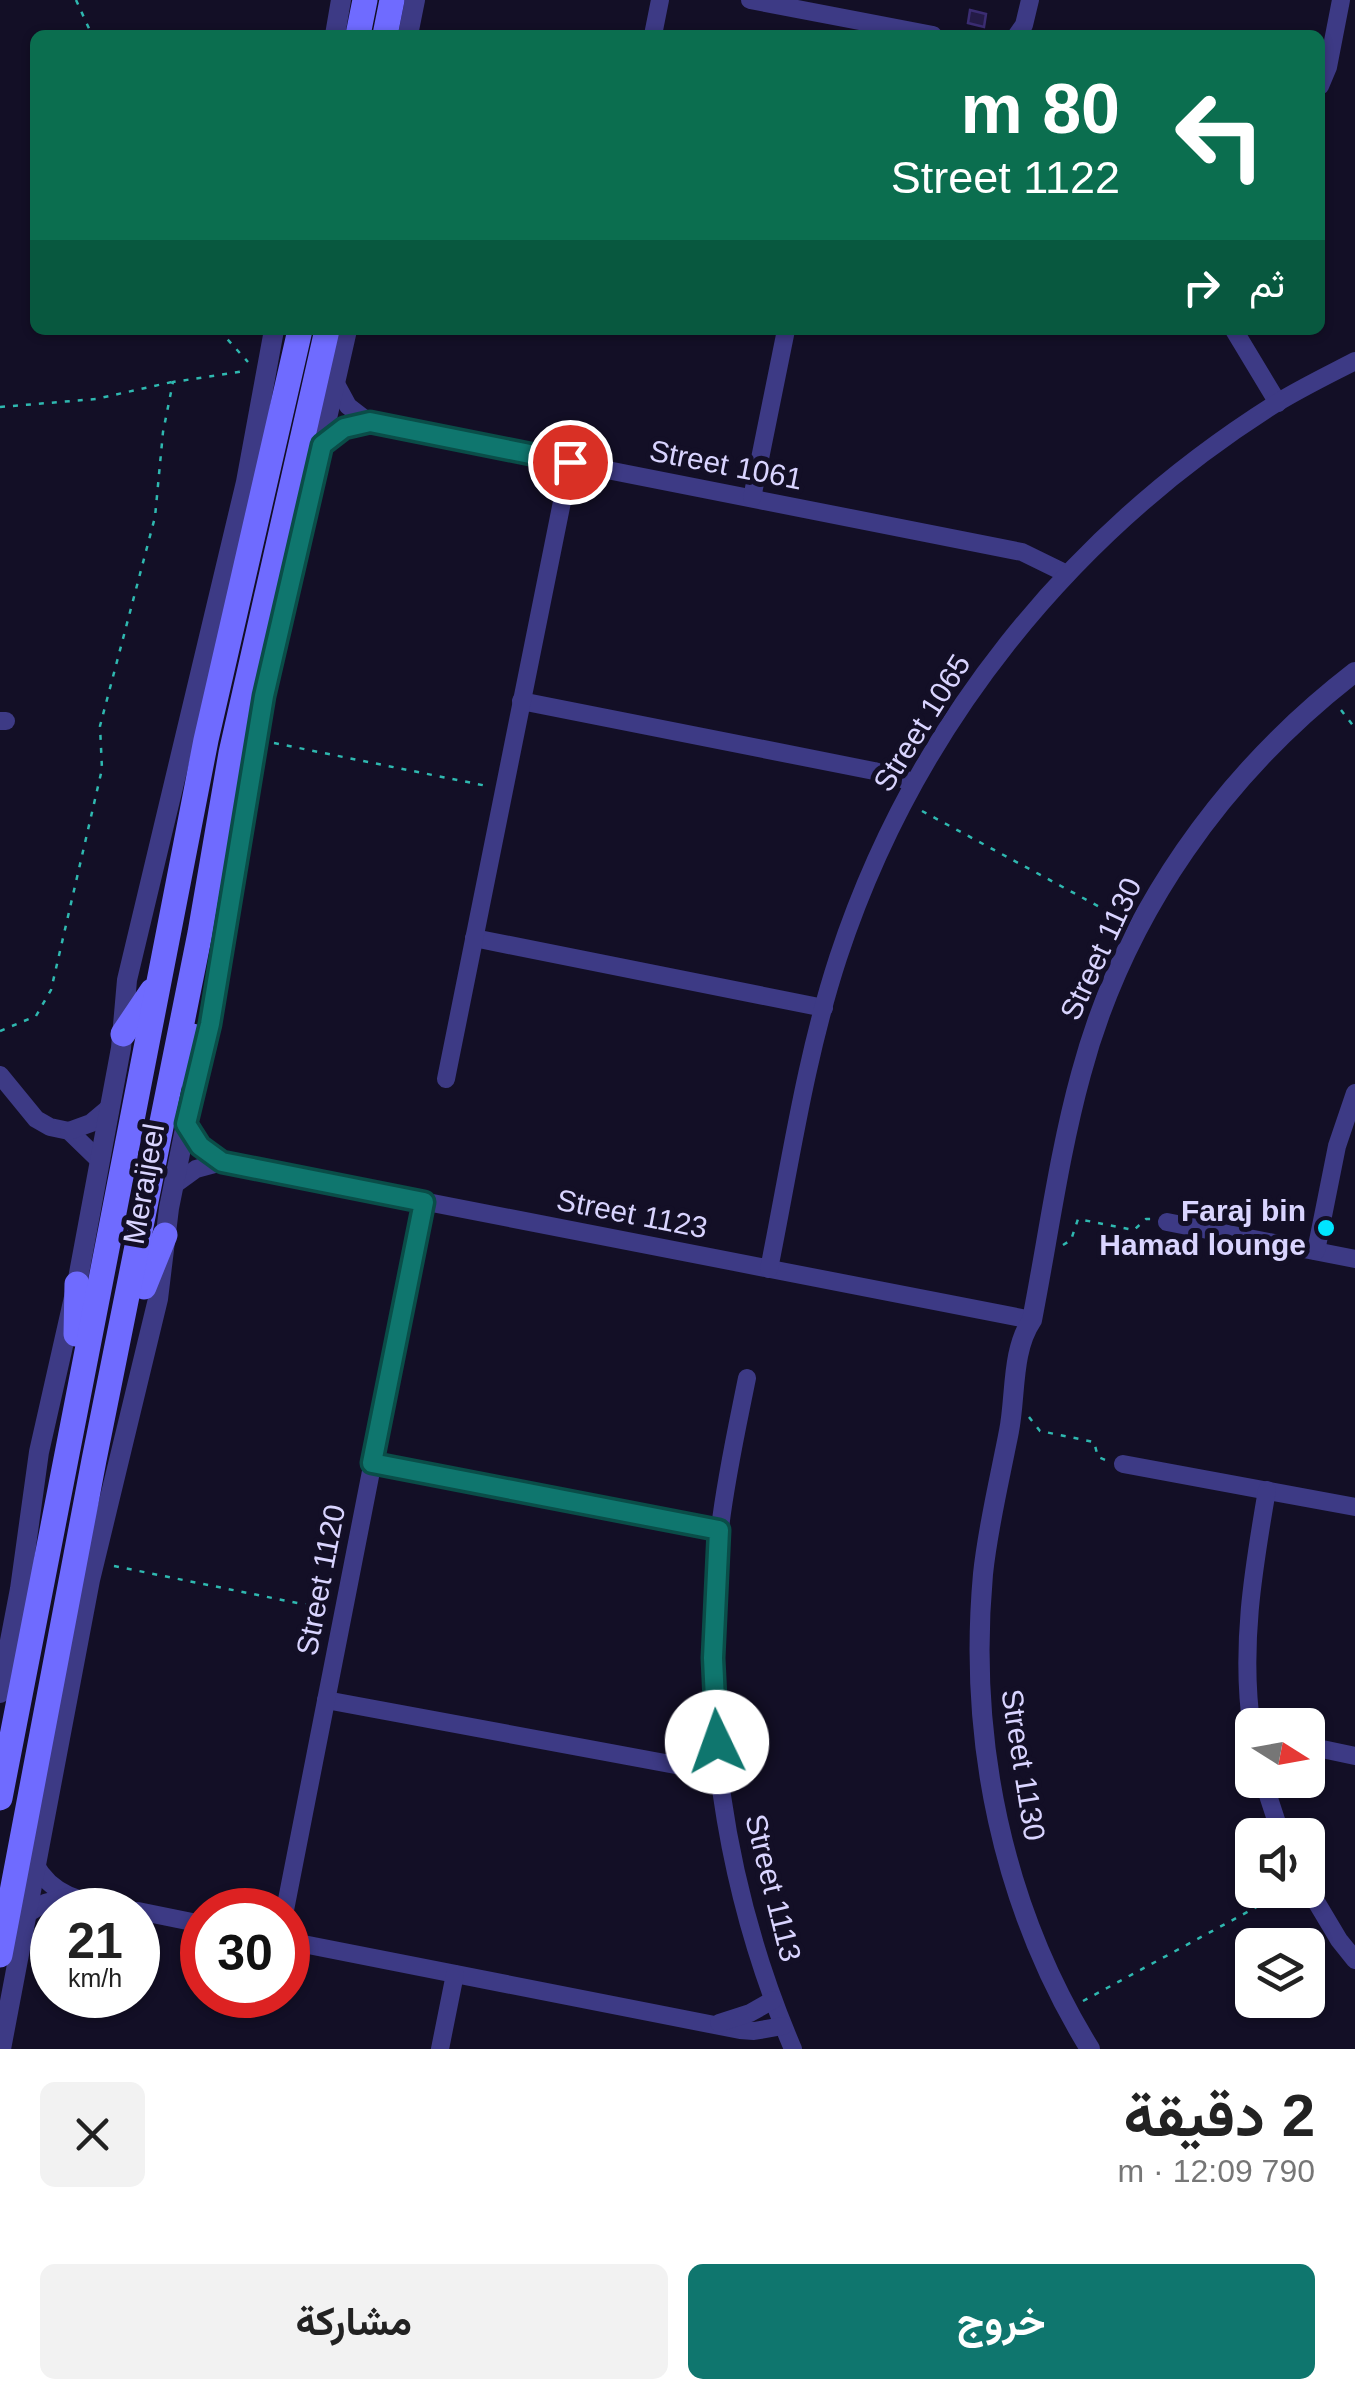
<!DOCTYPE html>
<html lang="ar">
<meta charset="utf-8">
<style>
:root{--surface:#fff;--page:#f2f2f2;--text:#222;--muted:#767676;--accent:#0f766e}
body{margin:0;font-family:Helvetica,Vazirmatn,sans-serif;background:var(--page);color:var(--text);direction:rtl;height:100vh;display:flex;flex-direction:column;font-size:38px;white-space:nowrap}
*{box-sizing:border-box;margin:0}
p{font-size:32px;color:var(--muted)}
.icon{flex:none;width:55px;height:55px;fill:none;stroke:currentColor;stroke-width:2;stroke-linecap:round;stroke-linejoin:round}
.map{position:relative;height:2049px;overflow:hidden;direction:ltr}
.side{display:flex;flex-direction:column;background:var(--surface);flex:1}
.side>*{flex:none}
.hud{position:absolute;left:30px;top:30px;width:1295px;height:305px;border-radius:15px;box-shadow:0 2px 8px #0004;direction:rtl;background:#0b6e4f;color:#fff;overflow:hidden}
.needle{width:65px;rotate:101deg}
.controls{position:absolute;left:1235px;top:1708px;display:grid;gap:20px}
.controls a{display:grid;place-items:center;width:90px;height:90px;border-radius:15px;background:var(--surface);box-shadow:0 2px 8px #0004;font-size:50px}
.speed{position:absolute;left:30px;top:1888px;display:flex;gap:20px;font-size:50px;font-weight:700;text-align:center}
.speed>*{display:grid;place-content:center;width:130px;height:130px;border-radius:50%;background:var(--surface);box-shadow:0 2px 8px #0004;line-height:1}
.speed small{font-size:25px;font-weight:400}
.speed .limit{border:15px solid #d22;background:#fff;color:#111}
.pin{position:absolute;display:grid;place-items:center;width:85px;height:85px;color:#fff;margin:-42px;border:5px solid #fff;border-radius:50%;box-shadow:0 2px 10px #0007}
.me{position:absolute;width:110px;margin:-55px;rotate:357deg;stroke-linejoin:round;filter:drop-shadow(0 0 8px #0008)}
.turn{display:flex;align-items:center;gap:35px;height:210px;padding:0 40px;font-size:45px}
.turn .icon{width:130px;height:130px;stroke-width:2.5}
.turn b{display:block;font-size:70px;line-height:85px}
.then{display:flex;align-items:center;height:95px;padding:0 40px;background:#0003;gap:20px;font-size:38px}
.round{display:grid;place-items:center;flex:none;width:105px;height:105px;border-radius:15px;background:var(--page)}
.overview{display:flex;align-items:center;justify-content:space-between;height:170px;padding:0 40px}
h1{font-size:60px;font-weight:700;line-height:75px}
.cta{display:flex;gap:20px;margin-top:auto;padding:20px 40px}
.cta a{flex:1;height:115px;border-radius:15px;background:var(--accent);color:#fff;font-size:40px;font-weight:700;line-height:115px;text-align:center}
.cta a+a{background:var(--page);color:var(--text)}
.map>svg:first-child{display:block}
</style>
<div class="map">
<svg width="1355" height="2049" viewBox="0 0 1355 2049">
<rect width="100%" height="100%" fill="#130f26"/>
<path fill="#241b47" stroke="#3b2d73" stroke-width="2.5" d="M970,10L986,14L984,27L968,23Z"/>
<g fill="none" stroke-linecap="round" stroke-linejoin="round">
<g stroke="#2fb8b0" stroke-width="2.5" stroke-dasharray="5 8" stroke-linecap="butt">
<path d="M76,0L92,35"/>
<path d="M219,330L248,362"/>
<path d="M0,407L96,399L172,382"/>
<path d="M1341,710L1355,728"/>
<path d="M274,743L487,786"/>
<path d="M922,811L1122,919"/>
<path d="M0,1031L36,1016L51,990L102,769L100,726L155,517L163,432L173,382L245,371"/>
<path d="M1063,1245L1071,1240L1078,1219L1134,1230L1146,1219H1152"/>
<path d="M1029,1417L1040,1431L1094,1442L1098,1457L1108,1461"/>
<path d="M114,1566L327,1609"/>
<path d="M1083,2001L1288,1890"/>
</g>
<g stroke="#3d3a85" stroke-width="18">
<path d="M750,0L933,35"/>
<path d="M653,35L660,0"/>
<path d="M1017,35L1024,25L1030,0"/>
<path d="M1320,86L1328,67L1341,0"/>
<path d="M1234,330L1278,403"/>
<path d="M335,382L348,406L370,423"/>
<path d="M323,445L344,428L370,423L1022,552L1067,574"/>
<path d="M752,498L786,330"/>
<path d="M521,701L874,771L913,782"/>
<path d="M0,721H6"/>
<path d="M474,938L824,1008"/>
<path d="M0,1075L36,1119L50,1127L69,1131L100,1161"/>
<path d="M446,1079L570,462"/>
<path d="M187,1124L200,1146L222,1162"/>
<path d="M69,1131L91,1123L110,1107"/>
<path d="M174,1185L196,1169L222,1162L1032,1320"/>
<path d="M1167,1222L1355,1259"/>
<path d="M1316,1251L1337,1146L1355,1093"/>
<path d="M769,1269C790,1165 805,1059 838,958C914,727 1069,534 1275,404C1301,388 1328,375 1355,361"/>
<path d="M747,1378C737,1428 726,1477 720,1528C696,1702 724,1888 793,2049"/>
<path d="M372,1463L719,1530"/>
<path d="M1123,1464L1355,1507"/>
<path d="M326,1700L719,1773"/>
<path d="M1252,1730C1240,1649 1253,1571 1267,1490"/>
<path d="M1308,1746L1355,1756"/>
<path d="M1263,1780L1281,1835"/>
<path d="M35,1864C55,1902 93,1902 132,1910"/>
<path d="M1308,1888L1339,1940L1355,1960"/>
<path d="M285,1910L424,1201"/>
<path d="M138,1911L202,1924"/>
<path d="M25,1915L45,1903L67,1897"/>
<path d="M288,1941L740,2030L754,2031L783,2026"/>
<path d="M719,2023L750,2013L773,2000"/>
<path d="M440,2049L455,1974"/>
</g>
<g stroke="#3d3a85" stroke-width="20">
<path d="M335,35L341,0"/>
<path d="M408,35L415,0"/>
<path d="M0,1693L20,1589L39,1452L77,1284L121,1048L127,980L246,482L274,330"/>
<path d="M1,2049L90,1580L158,1299L169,1208L190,1104L207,1045L264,696L347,330"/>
<path d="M1090,2049C1002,1906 968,1740 983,1574C988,1526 1000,1478 1009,1431C1016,1396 1011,1351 1032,1320C1048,1238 1059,1154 1081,1074C1124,913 1224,773 1355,672"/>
</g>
<g stroke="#6f6bff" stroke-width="25">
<path d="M358,35L365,0"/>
<path d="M385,35L392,0"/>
<path d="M123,1034L152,991"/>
<path d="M192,1036L194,1086"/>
<path d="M144,1287L165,1235"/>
<path d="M76,1334L77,1284"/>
<path d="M0,1798L206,740L300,330"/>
<path d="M0,1955L94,1460L200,933L231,753L327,330"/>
</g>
</g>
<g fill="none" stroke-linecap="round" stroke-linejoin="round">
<defs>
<path id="route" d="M570,462L370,422L344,428L322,445L264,696L210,1024L186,1124L200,1146L222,1162L424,1202L372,1463L719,1530L713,1658L717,1742"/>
</defs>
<use href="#route" stroke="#0a4d48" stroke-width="25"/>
<use href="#route" stroke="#0f766e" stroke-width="18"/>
</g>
<circle fill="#00e5ff" stroke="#130f26" stroke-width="4" cx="1326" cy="1228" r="10"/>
<g text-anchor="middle" stroke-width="10" stroke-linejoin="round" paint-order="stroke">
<g font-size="30" fill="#d9d4ff" stroke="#130f26">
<text transform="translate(726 465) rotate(11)" y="10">Street 1061</text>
<text transform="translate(922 723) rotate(-58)" y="10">Street 1065</text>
<text transform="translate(1101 949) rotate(-65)" y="10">Street 1130</text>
<text transform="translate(144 1184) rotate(-80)" y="10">Meraijeel</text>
<text transform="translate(632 1214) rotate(11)" y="10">Street 1123</text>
<text transform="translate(321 1580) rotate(-79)" y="10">Street 1120</text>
<text transform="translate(1023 1765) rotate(81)" y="10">Street 1130</text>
<text transform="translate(773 1888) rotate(76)" y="10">Street 1113</text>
</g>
<g font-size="30" font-weight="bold" fill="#d9d4ff" stroke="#130f26" text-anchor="end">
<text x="1306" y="1221">Faraj bin<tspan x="1306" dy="34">Hamad lounge</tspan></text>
</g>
</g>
</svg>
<div class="controls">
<a><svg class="needle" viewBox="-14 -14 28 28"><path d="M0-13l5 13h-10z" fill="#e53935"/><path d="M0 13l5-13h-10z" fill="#767676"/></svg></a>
<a><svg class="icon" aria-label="sound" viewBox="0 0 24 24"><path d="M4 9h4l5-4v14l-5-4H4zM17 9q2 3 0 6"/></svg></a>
<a><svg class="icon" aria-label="layers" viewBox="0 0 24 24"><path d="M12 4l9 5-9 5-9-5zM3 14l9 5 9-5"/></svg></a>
</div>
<div class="speed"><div>21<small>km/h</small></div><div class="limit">30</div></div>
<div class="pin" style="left:570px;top:462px;background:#d93025"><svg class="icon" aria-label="arrive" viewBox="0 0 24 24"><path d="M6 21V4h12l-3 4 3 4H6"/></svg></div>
<svg class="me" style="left:717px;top:1742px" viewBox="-20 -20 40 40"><circle r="19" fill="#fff"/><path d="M0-13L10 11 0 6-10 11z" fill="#0f766e"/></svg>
<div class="hud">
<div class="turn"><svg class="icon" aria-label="left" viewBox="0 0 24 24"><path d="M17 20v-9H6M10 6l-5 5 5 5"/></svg><div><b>80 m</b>Street 1122</div></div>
<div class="then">ثم<svg class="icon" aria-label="right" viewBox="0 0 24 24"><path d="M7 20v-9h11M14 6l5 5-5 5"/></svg></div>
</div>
</div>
<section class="side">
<div class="overview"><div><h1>2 دقيقة</h1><p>790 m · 12:09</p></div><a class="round"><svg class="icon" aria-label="close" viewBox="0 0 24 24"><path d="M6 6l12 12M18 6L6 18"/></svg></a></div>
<div class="cta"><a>خروج</a><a>مشاركة</a></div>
</section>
